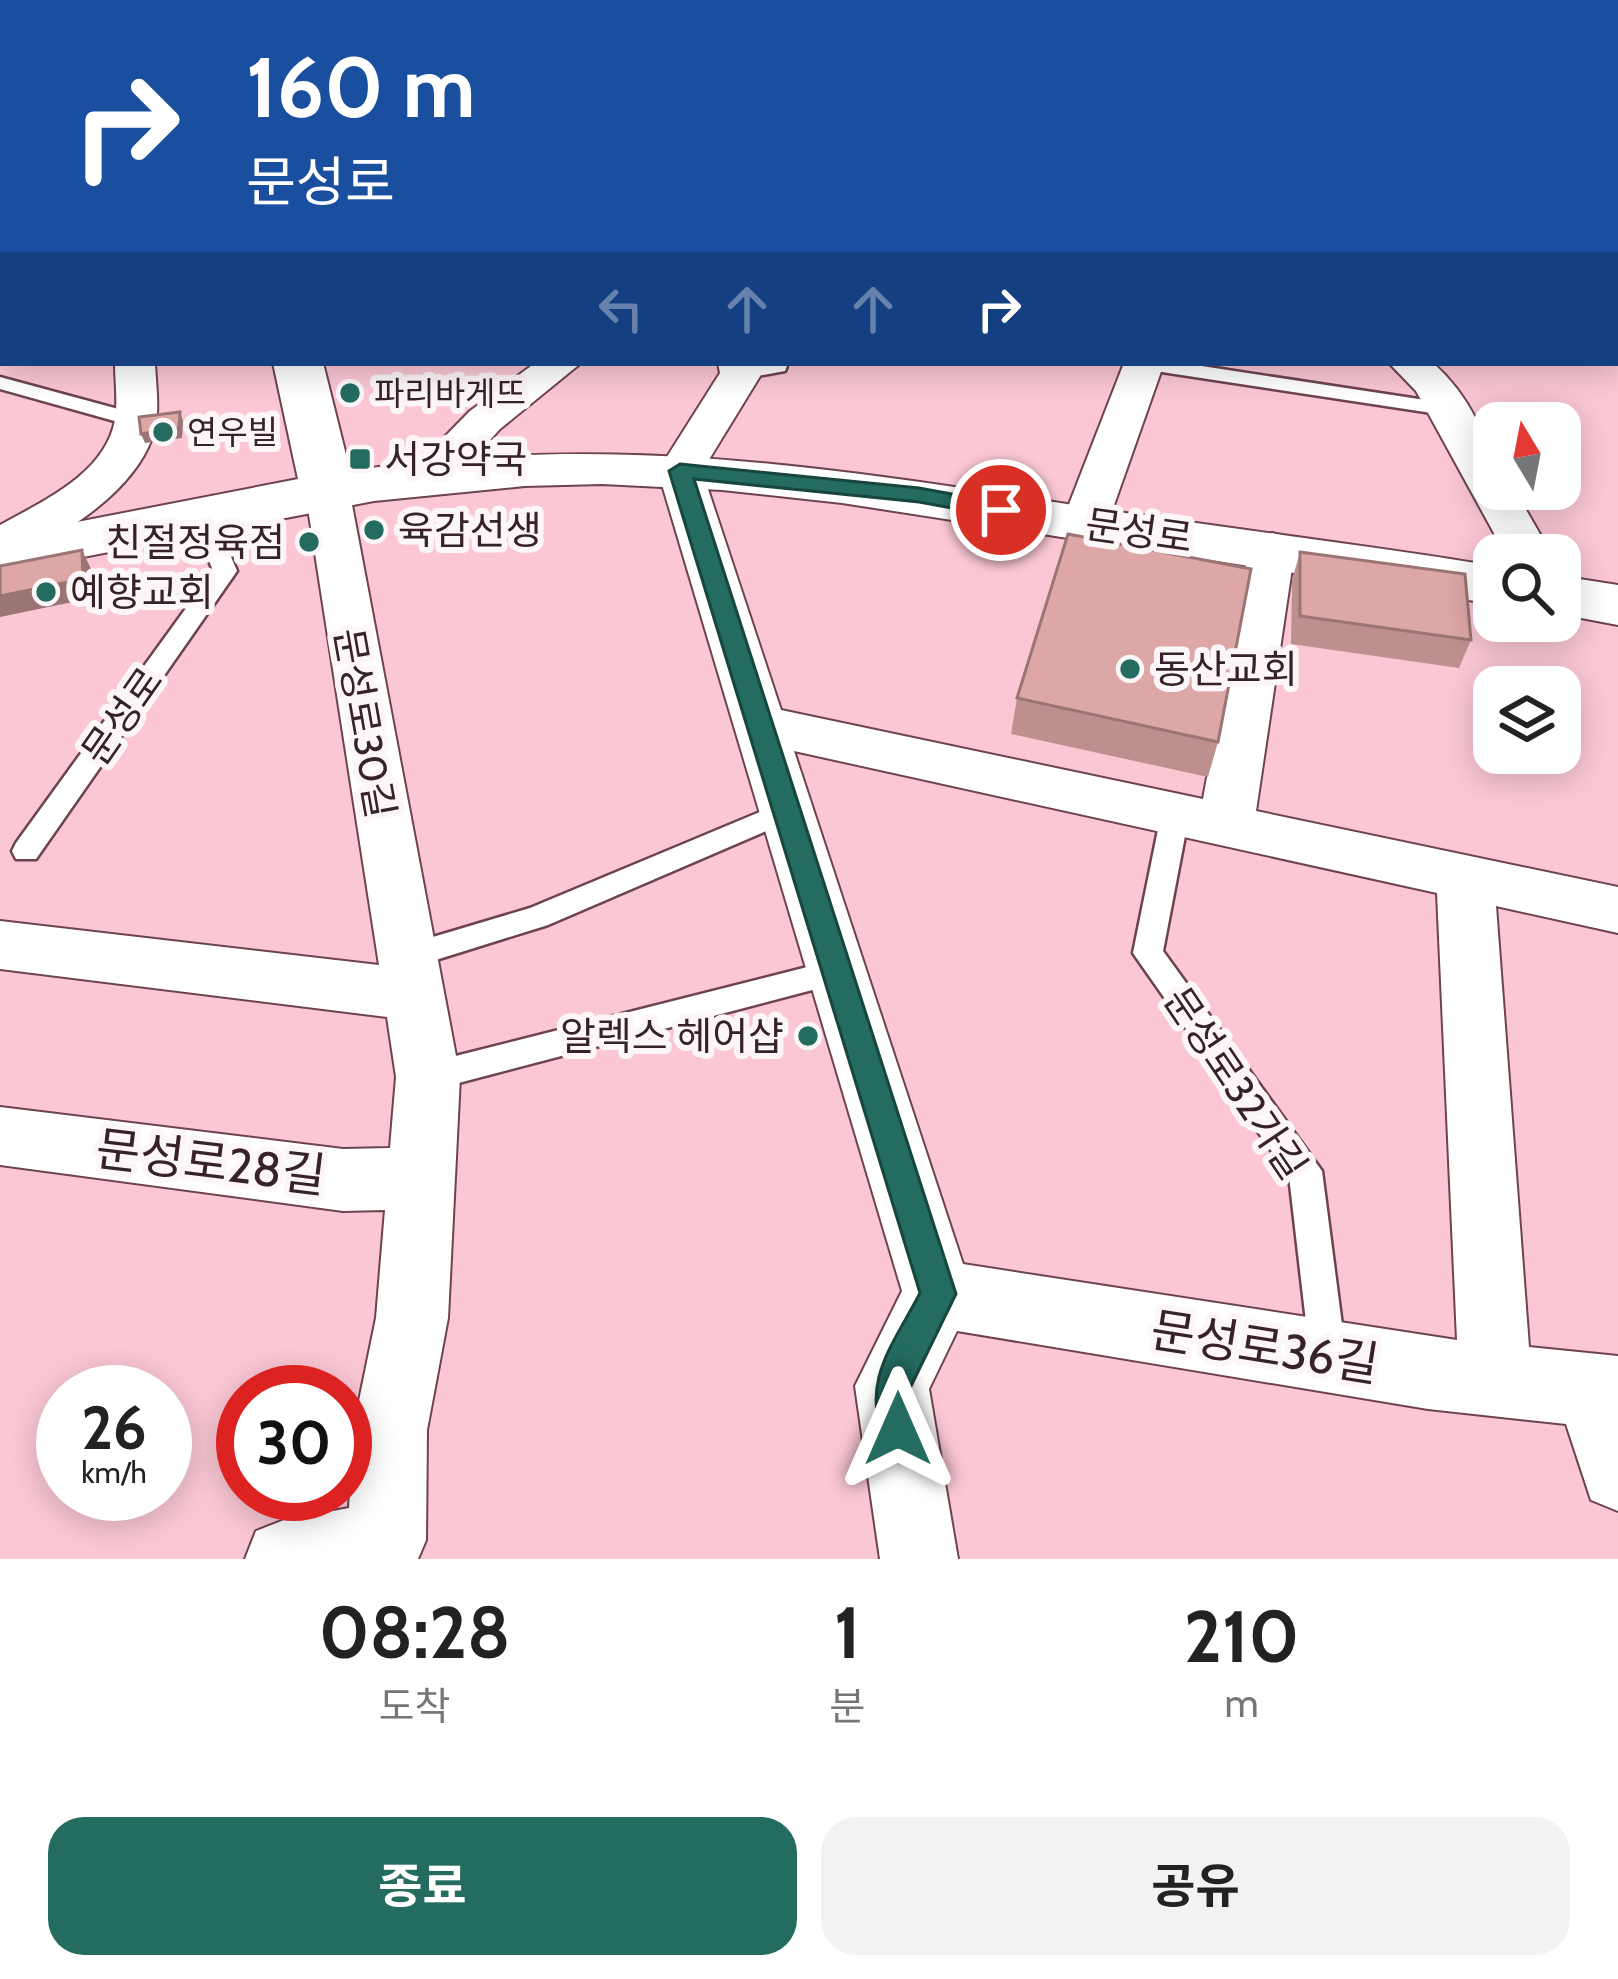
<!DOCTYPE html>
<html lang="ko">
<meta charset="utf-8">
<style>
:root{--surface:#fff;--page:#f2f2f2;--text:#222;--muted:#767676;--accent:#246b60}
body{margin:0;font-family:Cabin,"Noto Sans KR",sans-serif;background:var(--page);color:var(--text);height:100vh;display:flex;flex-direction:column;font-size:45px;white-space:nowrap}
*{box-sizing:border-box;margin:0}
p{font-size:39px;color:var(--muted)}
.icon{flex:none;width:66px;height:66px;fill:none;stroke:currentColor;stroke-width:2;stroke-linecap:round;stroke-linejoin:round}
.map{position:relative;height:1559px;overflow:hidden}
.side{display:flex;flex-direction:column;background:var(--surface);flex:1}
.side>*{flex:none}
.banner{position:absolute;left:0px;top:0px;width:1620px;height:366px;box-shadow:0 6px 30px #0003;background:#1a4fa0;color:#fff;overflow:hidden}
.needle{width:78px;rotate:350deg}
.buttons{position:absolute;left:1473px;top:402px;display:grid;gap:24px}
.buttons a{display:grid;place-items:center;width:108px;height:108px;border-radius:24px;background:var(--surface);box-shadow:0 6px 30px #0003;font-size:60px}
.speed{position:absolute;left:36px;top:1365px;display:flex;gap:24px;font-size:60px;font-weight:700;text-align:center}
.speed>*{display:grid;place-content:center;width:156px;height:156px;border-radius:50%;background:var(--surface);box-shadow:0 6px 30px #0003;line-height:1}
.speed small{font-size:30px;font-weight:400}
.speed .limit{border:18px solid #d22;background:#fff;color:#111}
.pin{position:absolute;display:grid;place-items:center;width:102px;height:102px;color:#fff;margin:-51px;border:6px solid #fff;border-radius:50%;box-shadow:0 3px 12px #0007}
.me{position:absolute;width:132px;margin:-66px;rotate:0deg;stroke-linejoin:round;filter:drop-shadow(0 0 9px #0008)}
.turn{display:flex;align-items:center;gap:42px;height:252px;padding:0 48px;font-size:54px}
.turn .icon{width:156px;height:156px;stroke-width:2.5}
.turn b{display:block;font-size:84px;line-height:102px}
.lanes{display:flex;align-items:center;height:114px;padding:0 48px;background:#0003;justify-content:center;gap:60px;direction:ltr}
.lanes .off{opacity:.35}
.eta{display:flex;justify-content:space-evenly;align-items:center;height:204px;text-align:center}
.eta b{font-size:72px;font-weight:700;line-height:84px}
.action{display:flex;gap:24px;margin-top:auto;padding:24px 48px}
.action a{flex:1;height:138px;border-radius:36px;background:var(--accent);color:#fff;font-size:48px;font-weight:700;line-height:138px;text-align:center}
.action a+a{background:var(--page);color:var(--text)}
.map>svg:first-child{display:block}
</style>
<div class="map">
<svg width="1618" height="1559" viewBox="0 0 1618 1559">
<rect width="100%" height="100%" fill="#fbc7d5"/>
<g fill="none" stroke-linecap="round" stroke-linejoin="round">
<defs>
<g id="lane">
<path d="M1282,0H1296L1298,3H1284Z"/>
<rect x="1617" y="65" width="1" height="10"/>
<rect x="1617" y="131" width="1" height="11"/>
<rect x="1617" y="154" width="1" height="10"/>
<path d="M765,363H788L785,371L741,379L731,373Z"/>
<path d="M1132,363H1182L1445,403L1456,409L1445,415L1142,369Z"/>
<path d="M0,377L144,416L147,421L136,427L0,389Z"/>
<path d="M202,507L213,514L237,571L36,859H16L12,851L16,843L213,571L191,514Z"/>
<path d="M784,802L794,805L798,812L794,819L548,925L407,969L396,966L392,957L396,948L530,908Z"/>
<path d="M1175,805L1185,808L1189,815L1163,951L1322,1171L1346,1356L1341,1369L1328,1374L1315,1369L1310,1356L1289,1176L1133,953L1161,815L1165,808Z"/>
<path d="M835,960L846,963L850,972L846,981L835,984L428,1091L417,1087L412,1077L417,1067L428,1063Z"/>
</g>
<g id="street">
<path d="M134,0H171L132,3Z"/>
<path d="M407,0H443L445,3H409Z"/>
<path d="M948,0H985L987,3H950Z"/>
<path d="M0,52H3L0,71Z"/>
<path d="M0,206L3,207V229L0,228Z"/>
<path d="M3,248V270L0,271V249Z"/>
<rect x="1617" y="322" width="1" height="24"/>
<path d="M115,363H155C156,388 161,414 152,438C132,494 55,544 0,559V525C43,501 105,474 115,420C118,402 115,381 115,363Z"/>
<path d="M535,363H581L500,429L449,485L433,489L417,485L411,475L417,465L470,411Z"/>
<path d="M718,363H758L762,373L702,471L781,710L1203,799L1249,548L1256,537L1272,533L1288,537L1295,548L1256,811L1618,887V933L1496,906L1529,1347L1618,1356V1511L1591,1500L1566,1424L1428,1409L957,1331L929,1389L958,1559H880L855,1386L902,1291L658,471L720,373ZM794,751L1437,893L1457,1340L963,1264Z"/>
<path d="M1124,363H1164L1107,525L1100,535L1084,539L1068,535L1061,525Z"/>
<path d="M1389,363H1433C1468,394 1494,443 1494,489H1514L1552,555H1506L1416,391Z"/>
<path d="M327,475L343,479L349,489L460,1077L448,1318L427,1430L426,1540L418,1559H245L256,1531L284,1520L349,1508L353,1430L376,1318L385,1210L343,1211L0,1165V1107L343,1149L390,1148L396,1077L387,1017L0,969V921L379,965L305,489L311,479Z"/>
</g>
<g id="secondary">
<path d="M314,0H354L312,3Z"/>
<path d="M1021,0H1057L1019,3Z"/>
<path d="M1096,0H1135L1137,3H1098Z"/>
<rect x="1617" y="177" width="1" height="26"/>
<rect x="1617" y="256" width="1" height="28"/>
<path d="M273,363H323L350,471C617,431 837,469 1099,509C1230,529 1362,544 1494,566V604L842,503L722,490L602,484L525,486L374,501L0,573V537L298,479Z"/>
<path d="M1560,576L1618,585V625L1560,614Z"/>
</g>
</defs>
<use href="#lane" stroke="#6e4350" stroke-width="5"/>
<use href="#street" stroke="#6e4350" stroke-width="4"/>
<use href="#secondary" stroke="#6e4350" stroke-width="4"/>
<use href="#lane" fill="#fff" fill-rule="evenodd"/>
<use href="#street" fill="#fff" fill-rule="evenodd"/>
<use href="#secondary" fill="#fff" fill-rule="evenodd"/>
</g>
<g fill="#bd908f">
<path d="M664,0H914L923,3H672Z"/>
<path d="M1300,552L1471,640L1459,668L1291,644L1292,580Z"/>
<path d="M1017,698L1218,742L1208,777L1011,734Z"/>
</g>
<g fill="#9a7574">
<path d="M86,0H107L97,3H87Z"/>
<path d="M786,0H805V3H779Z"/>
<path d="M180,412L183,421L182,438L145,443L141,434Z"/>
<path d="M82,550L91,569L92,598L0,617V596Z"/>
</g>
<g fill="#dca7a6" stroke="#9a7574" stroke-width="3">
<path d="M729,0H786L779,3H722Z"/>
<path d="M822,0H914L923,3H831Z"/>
<path d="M180,412L179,428L141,434L139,417Z"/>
<path d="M1068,534L1251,569L1218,742L1017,698Z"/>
<path d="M82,550L83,579L0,596V566Z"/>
<path d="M1300,552L1465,574L1471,640L1300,616Z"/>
</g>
<path fill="#246b60" stroke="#17463e" stroke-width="3" d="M680,464L919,488L1001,503L1013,510L1001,517L919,502L694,479L956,1294L910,1388L917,1429L912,1443L898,1448L885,1443C860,1381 892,1347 920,1293L669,471Z"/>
<g fill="#246b60" stroke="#fcf6f8" stroke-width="4.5">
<circle cx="350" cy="393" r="12"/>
<circle cx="163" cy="432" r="12"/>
<rect x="348" y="447" width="24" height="24" rx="6"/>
<circle cx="374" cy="530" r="12"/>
<circle cx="309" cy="542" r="12"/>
<circle cx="46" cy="592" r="12"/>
<circle cx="1130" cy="669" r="12"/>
<circle cx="808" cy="1036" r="12"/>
</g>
<g text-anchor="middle" stroke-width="12" stroke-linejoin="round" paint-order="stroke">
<g font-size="33" fill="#362228" stroke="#fcf6f8" text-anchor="start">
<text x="374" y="405">파리바게뜨</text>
<text x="187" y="444">연우빌</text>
</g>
<g font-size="39" fill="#362228" stroke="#fcf6f8" text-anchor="start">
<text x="384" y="473">서강약국</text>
<text x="398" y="544">육감선생</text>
<text x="285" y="556" text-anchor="end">친절정육점</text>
<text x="70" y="606">예향교회</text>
<text x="1154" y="683">동산교회</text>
<text x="784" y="1050" text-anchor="end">알렉스 헤어샵</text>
</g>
<g font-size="39" fill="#362228" stroke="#fcf6f8">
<text transform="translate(1139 531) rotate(8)" y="14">문성로</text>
<text transform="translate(122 716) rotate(-55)" y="14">문성로</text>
<text transform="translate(365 723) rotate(80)" y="14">문성로30길</text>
<text transform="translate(1236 1083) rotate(56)" y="14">문성로32가길</text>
</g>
<g font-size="48" fill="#362228" stroke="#fcf6f8">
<text transform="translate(211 1162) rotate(7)" y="17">문성로28길</text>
<text transform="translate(1265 1347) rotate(9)" y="17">문성로36길</text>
</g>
</g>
</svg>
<div class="buttons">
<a><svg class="needle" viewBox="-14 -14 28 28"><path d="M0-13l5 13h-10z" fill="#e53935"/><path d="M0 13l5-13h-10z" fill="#767676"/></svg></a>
<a><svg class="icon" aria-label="search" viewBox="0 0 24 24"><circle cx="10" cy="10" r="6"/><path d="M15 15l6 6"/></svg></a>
<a><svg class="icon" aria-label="layers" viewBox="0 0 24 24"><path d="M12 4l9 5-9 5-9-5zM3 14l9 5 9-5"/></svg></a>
</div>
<div class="speed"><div>26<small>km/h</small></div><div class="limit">30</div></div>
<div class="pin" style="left:1001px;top:510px;background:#d93025"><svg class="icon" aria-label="arrive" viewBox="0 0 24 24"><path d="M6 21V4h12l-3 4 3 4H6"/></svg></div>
<svg class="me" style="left:898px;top:1429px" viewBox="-20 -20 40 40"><path d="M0-17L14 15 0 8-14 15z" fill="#246b60" stroke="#fff" stroke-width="4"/></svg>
<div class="banner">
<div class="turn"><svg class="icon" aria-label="right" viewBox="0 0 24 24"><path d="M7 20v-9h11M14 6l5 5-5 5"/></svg><div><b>160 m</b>문성로</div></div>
<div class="lanes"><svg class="icon off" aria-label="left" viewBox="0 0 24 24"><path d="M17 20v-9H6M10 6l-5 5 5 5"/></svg><svg class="icon off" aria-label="ahead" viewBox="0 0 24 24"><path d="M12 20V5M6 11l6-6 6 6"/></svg><svg class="icon off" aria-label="ahead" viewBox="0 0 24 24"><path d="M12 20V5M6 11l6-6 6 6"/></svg><svg class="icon" aria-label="right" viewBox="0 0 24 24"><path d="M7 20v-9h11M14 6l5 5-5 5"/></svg></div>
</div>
</div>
<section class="side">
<div class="eta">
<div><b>08:28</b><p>도착</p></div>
<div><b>1</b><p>분</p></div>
<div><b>210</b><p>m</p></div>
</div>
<div class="action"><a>종료</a><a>공유</a></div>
</section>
